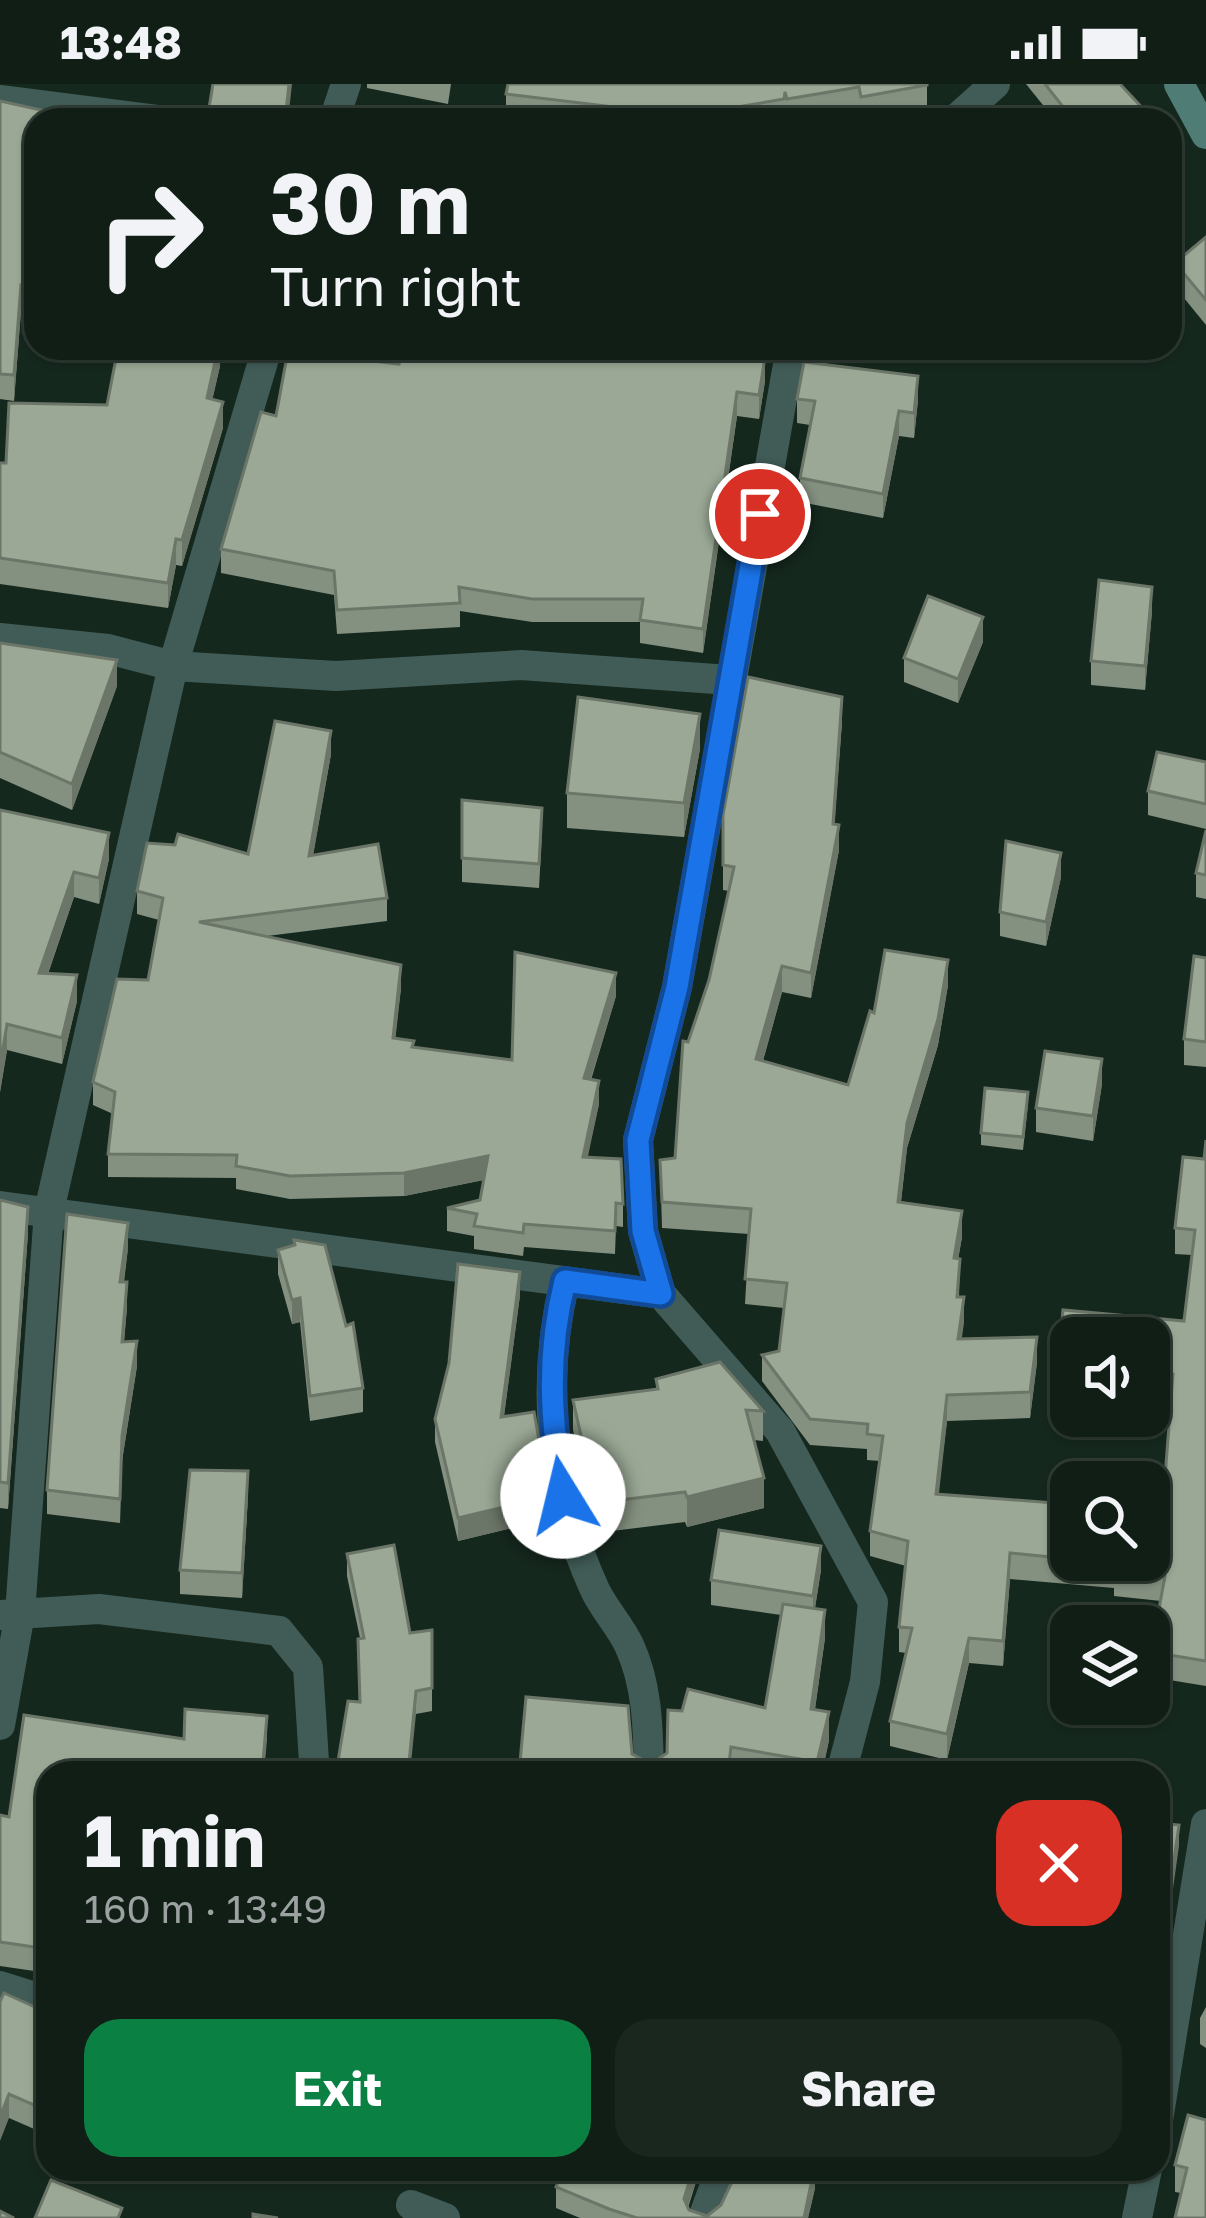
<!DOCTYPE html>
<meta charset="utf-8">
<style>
:root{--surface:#101e16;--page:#19271f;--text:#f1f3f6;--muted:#9ca2a1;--line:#303c35;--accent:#0b8043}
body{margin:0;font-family:"Golos Text",sans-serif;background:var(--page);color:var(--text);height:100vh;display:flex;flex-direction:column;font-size:45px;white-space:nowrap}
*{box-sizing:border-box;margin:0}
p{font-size:39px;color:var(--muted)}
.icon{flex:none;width:66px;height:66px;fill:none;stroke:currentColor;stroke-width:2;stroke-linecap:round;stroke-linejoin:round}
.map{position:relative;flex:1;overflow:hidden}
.drawer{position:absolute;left:36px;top:1677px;width:1134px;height:420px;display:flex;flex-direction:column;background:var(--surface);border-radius:36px;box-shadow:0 3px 9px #0004,0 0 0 3px var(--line)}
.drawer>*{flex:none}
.guide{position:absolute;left:24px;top:24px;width:1158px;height:252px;border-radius:36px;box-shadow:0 3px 9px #0004,0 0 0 3px var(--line);background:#101e16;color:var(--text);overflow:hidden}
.controls{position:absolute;left:1050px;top:1233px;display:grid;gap:24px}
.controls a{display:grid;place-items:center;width:120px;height:120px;border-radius:24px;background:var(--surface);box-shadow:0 3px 9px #0004,0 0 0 3px var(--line);font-size:60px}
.pin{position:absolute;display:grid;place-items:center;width:102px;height:102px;color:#fff;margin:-51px;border:6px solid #fff;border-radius:50%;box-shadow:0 3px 12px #0007}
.me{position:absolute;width:132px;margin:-66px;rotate:351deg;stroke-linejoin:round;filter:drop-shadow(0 0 9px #0008)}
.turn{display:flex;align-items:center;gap:42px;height:252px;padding:0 48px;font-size:54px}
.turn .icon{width:156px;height:156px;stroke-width:2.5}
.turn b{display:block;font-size:84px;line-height:102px}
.round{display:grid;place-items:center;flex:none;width:126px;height:126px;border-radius:36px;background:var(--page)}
.head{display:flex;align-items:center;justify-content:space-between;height:204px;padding:0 48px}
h1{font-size:72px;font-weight:700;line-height:90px}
.primary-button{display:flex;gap:24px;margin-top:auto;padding:24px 48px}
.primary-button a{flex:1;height:138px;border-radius:36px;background:var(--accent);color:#fff;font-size:48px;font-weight:700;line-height:138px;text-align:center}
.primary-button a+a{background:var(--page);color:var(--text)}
.status{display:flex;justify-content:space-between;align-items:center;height:84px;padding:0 60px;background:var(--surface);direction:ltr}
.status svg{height:33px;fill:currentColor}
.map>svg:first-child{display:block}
</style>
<div class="status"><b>13:48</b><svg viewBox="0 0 49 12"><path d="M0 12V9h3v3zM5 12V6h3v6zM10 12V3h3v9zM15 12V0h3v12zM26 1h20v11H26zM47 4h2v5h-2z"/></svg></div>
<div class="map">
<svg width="1206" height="2134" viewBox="0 0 1206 2134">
<rect width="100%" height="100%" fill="#15281e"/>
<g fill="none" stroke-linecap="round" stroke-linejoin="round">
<g stroke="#415c57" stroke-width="30">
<path d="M0,16L157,36"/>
<path d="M334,36L346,0"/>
<path d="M955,36L995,0"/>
<path d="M791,264L677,903L638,1056L643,1147L661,1210L780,1347L873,1518L865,1598L841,1689"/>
<path d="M0,554L108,565L173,582L336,592L521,581L729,596"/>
<path d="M0,1122L661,1210"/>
<path d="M565,1197C540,1300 550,1408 595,1506C604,1525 620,1542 629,1561C648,1602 648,1645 649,1689"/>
<path d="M0,1531L99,1525L279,1547L308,1583L314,1678L309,1689"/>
<path d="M0,1641L20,1529L49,1127L173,582L267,264"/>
<path d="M0,1902L48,1917"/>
<path d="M1158,2036L1206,1740"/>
<path d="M411,2121L445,2134"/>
<path d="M703,2134L721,2085"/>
<path d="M1137,2134L1147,2085"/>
</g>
<path stroke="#4f7c74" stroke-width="30" d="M1179,0L1206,50"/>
</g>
<g fill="#849080">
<path d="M367,0H451L448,20L367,4Z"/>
<path d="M927,0V26L869,36H861L859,27L804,36H786L785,32V36H525L506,34V10Z"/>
<path d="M1026,0H1120L1147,36H1055Z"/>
<path d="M0,17L36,36V229L21,227L14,317L0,315Z"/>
<path d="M1206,153V241L1175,203V179Z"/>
<path d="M220,264V282L212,316L223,344L182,482L176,481L168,524L0,500V379H6L107,321Z"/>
<path d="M743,271L765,297L759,335L737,332L703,569L640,559V538H532L460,527V543L337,550L334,511L221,489V465L276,332L399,280Z"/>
<path d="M797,315L918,316L914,354L899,352L883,434L800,418V394L810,341L797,339Z"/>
<path d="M1152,527L1145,606L1091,601V577Z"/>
<path d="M983,558L958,619L904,598V574Z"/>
<path d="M0,559L117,602L72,726L0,694Z"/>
<path d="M748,593L842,613V638L834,740L839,741V766L811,914L782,908L763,977L848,1001L870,927L874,929L885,866L948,876V901L938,961L907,1064L901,1118L962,1127V1153L958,1175H960L959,1213H964L961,1255L1037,1253V1278L1030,1334L947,1337L938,1410L1067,1420L1069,1397L1083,1398H1071V1476H1149V1404L1164,1406L1171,1315L1149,1313V1254H1071V1305L1058,1304V1279L1063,1226L1184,1237L1192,1171L1175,1170V1144L1183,1073L1204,1075L1206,1056V1602L1151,1593V1568L1161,1517L1114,1512V1504L1010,1495L1003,1582L969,1579L947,1676L890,1662V1637L906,1569L899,1568V1543L906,1482L870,1472V1447L880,1377L867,1376V1365L810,1361L762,1297V1271L779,1267L784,1224L745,1220L749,1150L662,1144L660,1076L675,1074L683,957L688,958L709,896L729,807L723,806V731Z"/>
<path d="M700,665L684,753L567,744V709Z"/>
<path d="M331,670L313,771L387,814V837L267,852L401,904L395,954L414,963L512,976L616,912L591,996L599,1020L587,1073L623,1120V1143L616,1142L615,1170L524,1163L523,1172L474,1165V1152L447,1147V1124L480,1116L484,1096L404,1112L290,1115L236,1105V1094L108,1093V1070L113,1030L93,1021V998L148,896L159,836L137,830V807L248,770Z"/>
<path d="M1206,678V745L1148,731V707Z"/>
<path d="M462,716L542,748L539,804L462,798Z"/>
<path d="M0,726L109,775L99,820L74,813L48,890L77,917L62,980L7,966L0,1008Z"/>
<path d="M1206,746V815L1196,813V789Z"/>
<path d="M1061,793L1046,862L1000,852V828Z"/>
<path d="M1206,874V983L1184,981V955Z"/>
<path d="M1102,1000L1093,1057L1036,1048V1024Z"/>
<path d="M1028,1020L1023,1066L981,1061V1049Z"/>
<path d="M0,1116L28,1149L8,1425L0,1424Z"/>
<path d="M128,1164L124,1198L127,1223L124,1257L137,1282L122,1377L120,1439L47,1430V1406Z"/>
<path d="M278,1166L363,1304V1328L310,1337L300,1238L292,1240L278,1190Z"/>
<path d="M520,1211L504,1332L549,1435L458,1457L435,1358V1335Z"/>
<path d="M656,1295L763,1327V1357L754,1356L764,1424L687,1443L685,1438L596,1449L573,1346V1316L656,1306Z"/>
<path d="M248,1411L242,1514L180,1510V1486Z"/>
<path d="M347,1470L410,1549L432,1546V1627L416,1630L359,1618L360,1554L347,1492Z"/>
<path d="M821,1486L815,1524L825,1554L815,1625L829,1656L822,1689H519L632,1670L651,1680L667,1669L682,1627L765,1624L781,1531L711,1521V1496Z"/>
<path d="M185,1625L267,1632L264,1689H48V1889L0,1882V1731L9,1733L24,1631L184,1655Z"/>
<path d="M0,1918L48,1929V2051L9,2034Z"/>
<path d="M1206,1923V1964L1200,1960V1934Z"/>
<path d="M1206,2036L1181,2109L1175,2108V2081Z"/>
<path d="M700,2085L688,2124L689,2126L707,2132L815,2104L808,2134H580L556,2124V2103Z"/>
</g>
<g fill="#6c7668">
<path d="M289,0H292L288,36H285Z"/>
<path d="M21,201V227L14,317V291Z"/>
<path d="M218,264H220V282L207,340V314Z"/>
<path d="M718,264H744L742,282L709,266Z"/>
<path d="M765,273V297L759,335V311Z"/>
<path d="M918,292V316L914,354V329Z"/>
<path d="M737,308V332L703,569V545Z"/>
<path d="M223,318V344L182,482V456Z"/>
<path d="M899,327V352L883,434V410Z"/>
<path d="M176,455V481L168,524V499Z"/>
<path d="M1152,503V527L1145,606V582Z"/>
<path d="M983,533V558L958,619V595Z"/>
<path d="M117,576V602L72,726V700Z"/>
<path d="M842,613V638L833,765V740Z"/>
<path d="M700,630V665L684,753V719Z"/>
<path d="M331,647V670L309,795V772Z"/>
<path d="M839,741V766L811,914V889Z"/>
<path d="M109,749V775L99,820V794Z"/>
<path d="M1061,769V793L1046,862V838Z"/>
<path d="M74,788V813L39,915V889Z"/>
<path d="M948,876V901L938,961L907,1064L898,1143V1118L907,1039Z"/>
<path d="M401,881V904L393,977V954Z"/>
<path d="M782,882V908L756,1001V975Z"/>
<path d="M616,889V912L584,1017V994Z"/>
<path d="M77,891V917L62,980V954Z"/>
<path d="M7,940V966L0,1008V982Z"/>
<path d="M1102,975V1000L1093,1057V1032Z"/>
<path d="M599,997V1020L583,1096V1073Z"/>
<path d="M488,1072V1095L404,1112V1089Z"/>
<path d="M28,1123V1149L8,1425V1399Z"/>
<path d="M962,1127V1153L954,1200V1174Z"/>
<path d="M128,1139V1164L120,1222V1198Z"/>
<path d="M520,1188V1211L501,1355V1333Z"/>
<path d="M127,1198V1223L122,1282V1258Z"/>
<path d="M964,1213V1239L958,1281V1255Z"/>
<path d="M300,1214V1238L292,1240V1216Z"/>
<path d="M1037,1253V1278L1030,1334V1308Z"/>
<path d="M137,1257V1282L122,1377L120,1439L122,1352Z"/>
<path d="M947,1311V1337L936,1436V1410Z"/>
<path d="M248,1387V1411L242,1514V1489Z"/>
<path d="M764,1394V1424L687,1443V1413Z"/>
<path d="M549,1412V1435L458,1457V1434Z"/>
<path d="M821,1462V1486L813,1536V1512Z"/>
<path d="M1010,1469V1495L1003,1582V1557Z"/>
<path d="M825,1526V1554L811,1653V1625Z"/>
<path d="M969,1554V1579L947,1676V1650Z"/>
<path d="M416,1607V1630L410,1689H408Z"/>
<path d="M829,1628V1656L822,1689H817V1678Z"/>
<path d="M267,1632V1656L264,1689H262Z"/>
<path d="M1179,1741V1762L1158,1911V1890Z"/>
<path d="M9,2010V2034L0,2057V2033Z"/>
<path d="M693,2085H700L684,2134V2115Z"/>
<path d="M815,2085V2104L808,2134H804Z"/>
</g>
<g fill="#9aa895" stroke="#6c7668" stroke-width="3">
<path d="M213,0H289L285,36L269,33L268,36H207Z"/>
<path d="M508,0H927V1L861,13L859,3L787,15L785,8L784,15L737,23L738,36H722L506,10Z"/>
<path d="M1045,0H1120L1147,29L1139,36H1060L1068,29Z"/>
<path d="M0,17L86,36H36V204L21,201L14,291L0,290Z"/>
<path d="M1206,153V216L1175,179Z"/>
<path d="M118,264H218L207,314L223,318L182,456L176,455L168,499L0,474V379H6L9,319L107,321Z"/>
<path d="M401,264H718L709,266L765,273L759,311L737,308L703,545L640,536L643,515H532L459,503L460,519L337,526L334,487L221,465L261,328L276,332L288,267L399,280Z"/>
<path d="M804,278L918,292L914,329L899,327L883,410L800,394L815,317L797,315Z"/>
<path d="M1099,496L1152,503L1145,582L1091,577Z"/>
<path d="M928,512L983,533L958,595L904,574Z"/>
<path d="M0,559L117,576L72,700L0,668Z"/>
<path d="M748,593L842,613L833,740L839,741L811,889L782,882L756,975L848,1001L870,927L874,929L885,866L948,876L938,935L907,1039L898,1118L962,1127L954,1174L960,1175L957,1213H964L958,1255L1037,1253L1030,1308L947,1311L936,1410L1067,1420L1069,1397L1083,1398H1071V1475L1010,1469L1003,1557L969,1554L947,1650L890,1637L912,1544L899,1543L908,1457L870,1447L883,1352L867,1350L868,1340L810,1335L762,1271L779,1267L787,1199L745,1195L751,1125L662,1118L660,1076L675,1074L683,957L688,958L709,896L734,783L723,781V731Z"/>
<path d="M578,613L700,630L684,719L567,709Z"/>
<path d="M275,637L331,647L309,772L378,760L387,814L199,838L401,881L393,954L414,957L412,963L512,976L515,868L616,889L584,994L599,997L583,1073L621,1075L623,1120L616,1119L615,1147L524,1140L523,1149L474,1142L477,1130L447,1124L480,1116L488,1072L404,1089L290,1092L236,1082L237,1071L108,1070L115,1008L93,998L117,895L148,896L163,814L137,807L147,759L175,761L178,750L248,770Z"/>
<path d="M1157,668L1206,678V720L1148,707Z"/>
<path d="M462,716L542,724L539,780L462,774Z"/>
<path d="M0,726L109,749L99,794L74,788L39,889L77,891L62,954L7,940L0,982Z"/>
<path d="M1206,746V791L1196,789Z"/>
<path d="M1006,757L1061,769L1046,838L1000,828Z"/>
<path d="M1194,872L1206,874V958L1184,955Z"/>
<path d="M1045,967L1102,975L1093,1032L1036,1024Z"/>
<path d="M985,1004L1028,1008L1023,1053L981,1049Z"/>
<path d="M1206,1056V1577L1151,1568L1165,1492L1114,1487L1115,1479L1083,1476H1149V1404L1164,1406L1173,1290L1149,1287V1254H1071V1280L1058,1279L1063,1226L1184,1237L1195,1146L1175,1144L1183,1073L1204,1075Z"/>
<path d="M0,1116L28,1123L8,1399L0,1398Z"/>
<path d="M67,1130L128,1139L120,1198H127L122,1258L137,1257L122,1352L120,1415L47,1406Z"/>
<path d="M294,1156L325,1161L346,1242L353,1239L363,1304L310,1312L300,1214L292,1216L278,1166L295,1161Z"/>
<path d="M458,1180L520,1188L501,1333L534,1328L549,1412L458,1434L435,1335L449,1279Z"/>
<path d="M720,1278L763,1327L746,1326L764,1394L687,1413L685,1408L596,1419L573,1316L658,1305L656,1295Z"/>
<path d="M190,1386L248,1387L242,1489L180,1486Z"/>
<path d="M719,1446L821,1462L813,1512L711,1496Z"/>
<path d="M394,1461L410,1549L432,1546V1604L416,1607L408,1689H336L348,1617L360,1618L358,1555L364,1554L347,1470Z"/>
<path d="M783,1520L825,1526L811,1625L829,1628L817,1678L731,1663L728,1689H519L526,1613L628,1622L632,1670L651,1680L667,1669L668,1626L682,1627L688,1605L765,1624Z"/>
<path d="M185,1625L267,1632L262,1689H48V1865L0,1858V1731L9,1733L24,1631L184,1655Z"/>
<path d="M1158,1739L1179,1741L1158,1890Z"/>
<path d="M4,1909L48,1929V2027L9,2010L0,2033V1918Z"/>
<path d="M1188,2031L1206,2036V2134H1175L1187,2084L1175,2081Z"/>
<path d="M563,2085H693L684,2115L689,2126L707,2132L721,2121L738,2085H814L804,2134H637L609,2125L556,2103Z"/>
<path d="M51,2096L122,2124L118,2134H35Z"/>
<path d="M0,2127L14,2134H0Z"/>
<path d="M253,2130L278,2134H253Z"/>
</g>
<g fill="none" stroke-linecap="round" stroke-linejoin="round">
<defs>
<path id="route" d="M563,1412C551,1336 546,1272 565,1197L661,1210L643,1147L638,1056L677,903L760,430"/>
</defs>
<use href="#route" stroke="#114b97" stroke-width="30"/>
<use href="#route" stroke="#1a73e8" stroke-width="21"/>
</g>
</svg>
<div class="controls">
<a><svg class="icon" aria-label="sound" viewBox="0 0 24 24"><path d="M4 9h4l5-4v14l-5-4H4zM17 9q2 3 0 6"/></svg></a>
<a><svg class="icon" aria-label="search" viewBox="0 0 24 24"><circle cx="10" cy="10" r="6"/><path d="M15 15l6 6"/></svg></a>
<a><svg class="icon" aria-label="layers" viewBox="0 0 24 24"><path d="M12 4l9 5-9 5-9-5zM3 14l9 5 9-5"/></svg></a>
</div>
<div class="pin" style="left:760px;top:430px;background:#d93025"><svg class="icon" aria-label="arrive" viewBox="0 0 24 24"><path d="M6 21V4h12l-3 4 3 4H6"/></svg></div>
<svg class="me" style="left:563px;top:1412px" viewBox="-20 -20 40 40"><circle r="19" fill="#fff"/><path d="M0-13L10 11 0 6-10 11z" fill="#1a73e8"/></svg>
<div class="guide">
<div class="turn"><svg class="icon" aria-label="right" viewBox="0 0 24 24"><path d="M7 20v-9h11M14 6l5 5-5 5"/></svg><div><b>30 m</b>Turn right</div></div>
</div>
<section class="drawer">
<div class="head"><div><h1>1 min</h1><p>160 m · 13:49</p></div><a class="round" style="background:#d93025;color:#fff"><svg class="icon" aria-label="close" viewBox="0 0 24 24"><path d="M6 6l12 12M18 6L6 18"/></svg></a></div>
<div class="primary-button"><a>Exit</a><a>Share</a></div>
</section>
</div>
